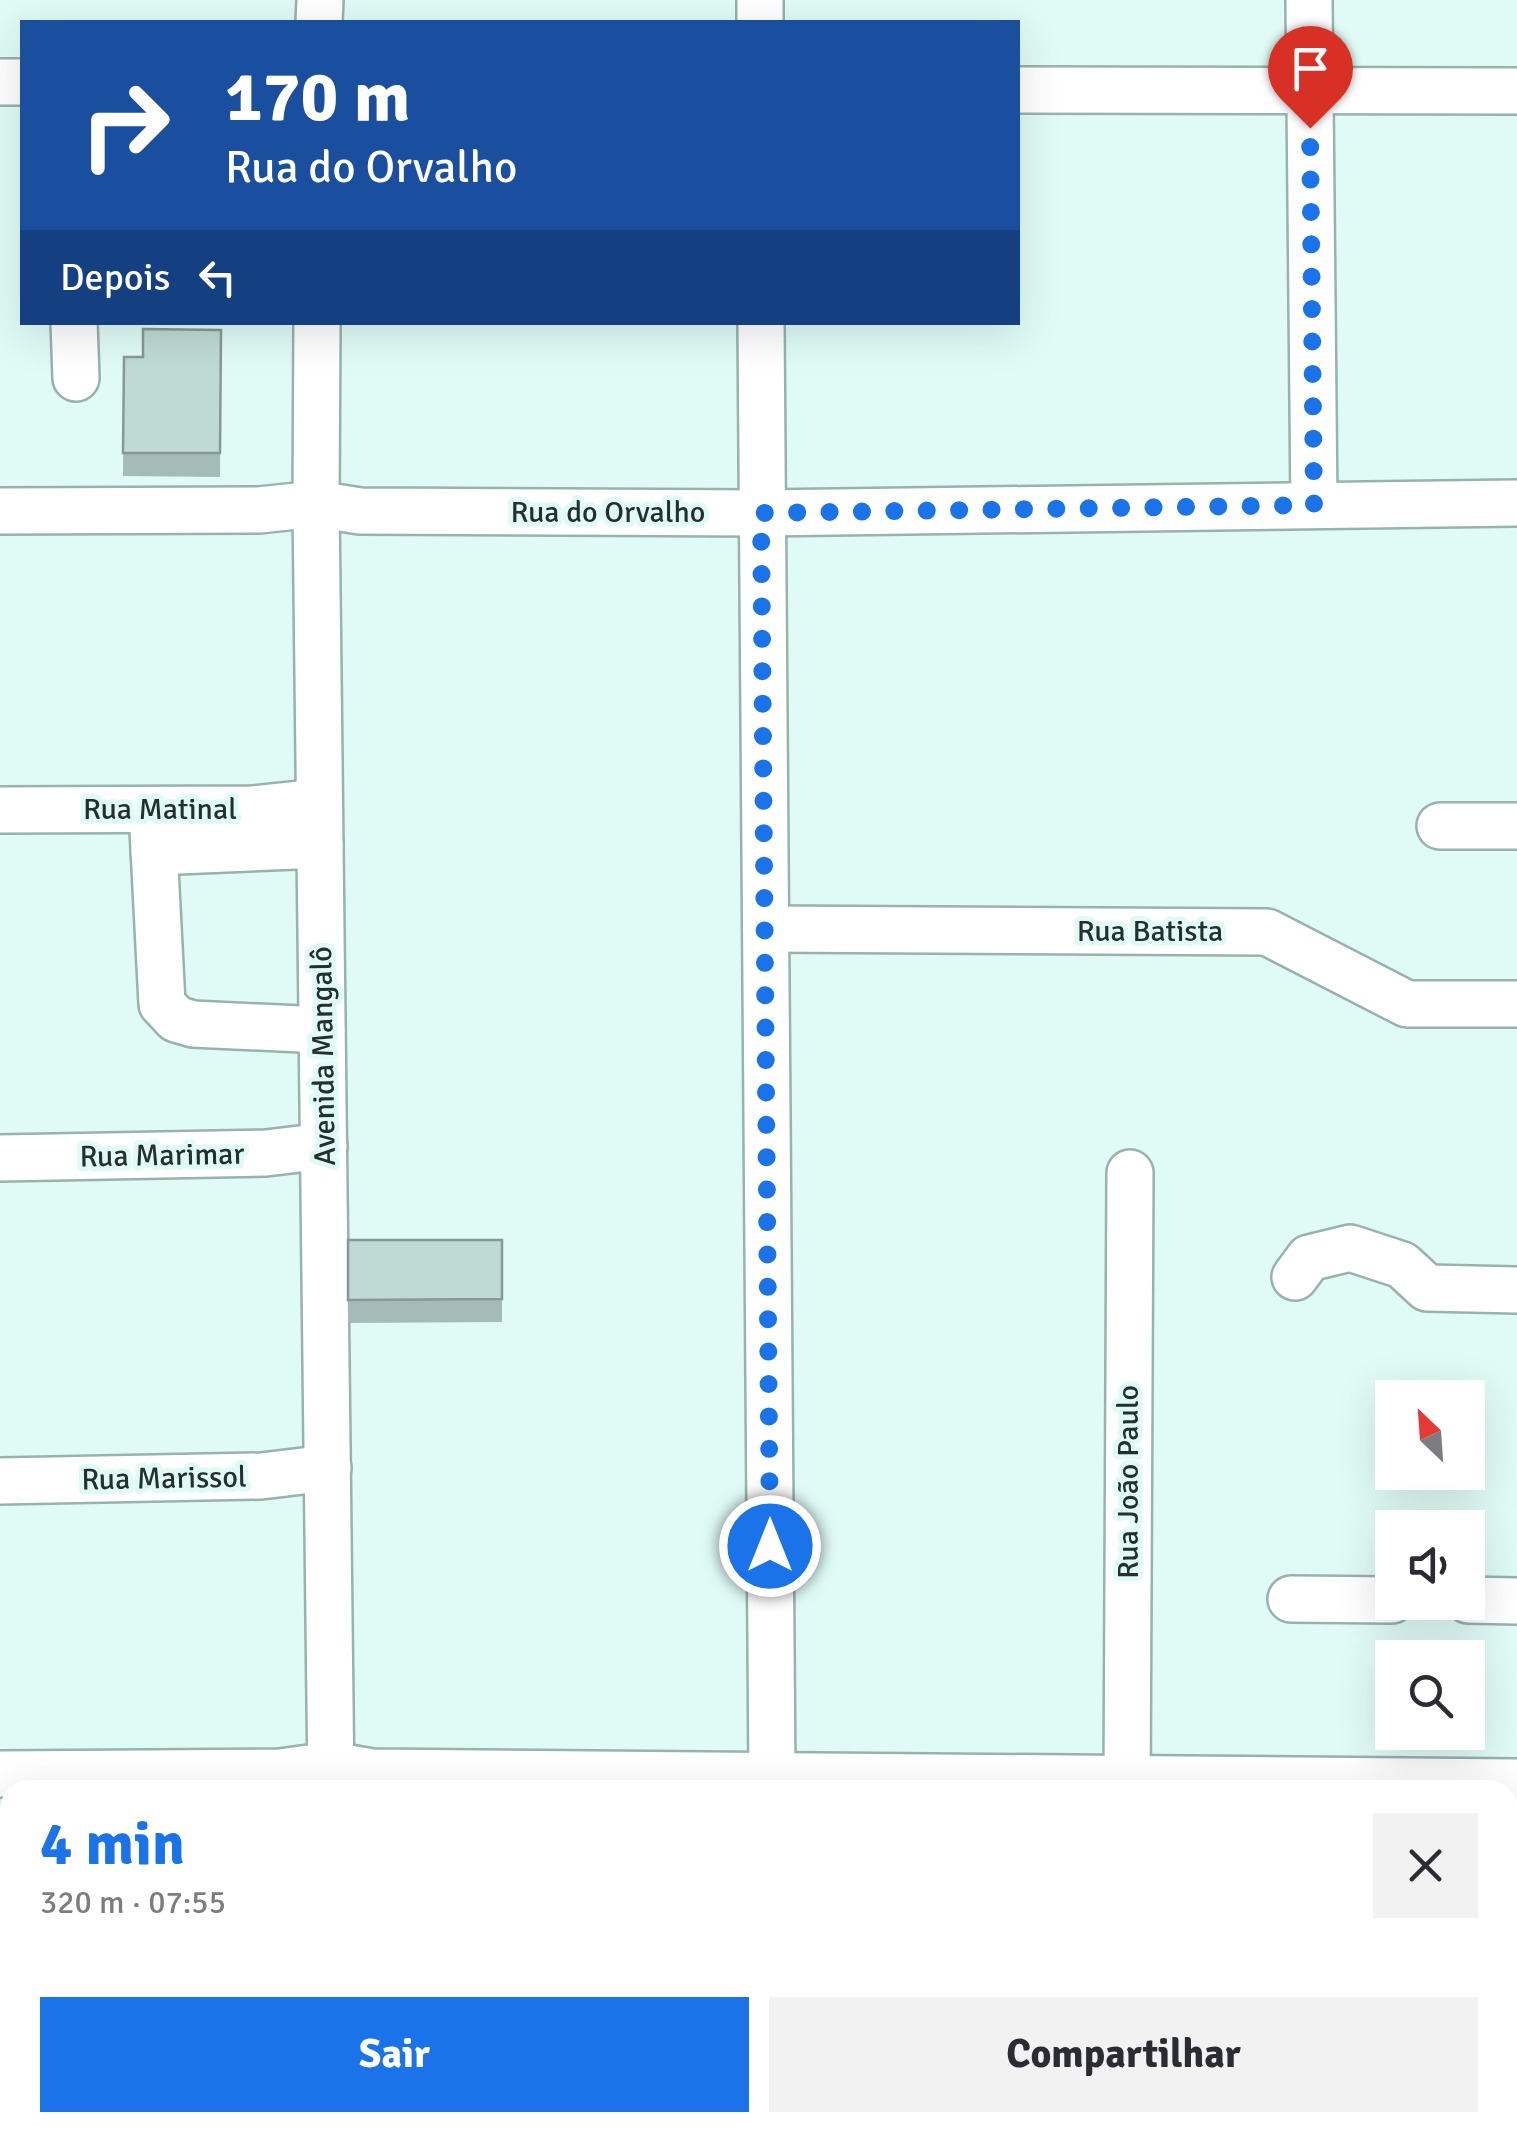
<!DOCTYPE html>
<html lang="pt">
<meta charset="utf-8">
<style>
:root{--surface:#fff;--page:#f2f2f3;--text:#2b2b33;--muted:#7c7c81;--accent:#1a73e8}
body{margin:0;font-family:Signika,sans-serif;background:var(--page);color:var(--text);height:100vh;display:flex;flex-direction:column;font-size:38px;white-space:nowrap}
*{box-sizing:border-box;margin:0}
p{font-size:32px;color:var(--muted)}
.icon{flex:none;width:55px;height:55px;fill:none;stroke:currentColor;stroke-width:2;stroke-linecap:round;stroke-linejoin:round}
.map{position:relative;flex:1;overflow:hidden}
.drawer{position:absolute;left:0px;top:1780px;width:1518px;height:352px;display:flex;flex-direction:column;background:var(--surface);border-radius:30px 30px 0 0;box-shadow:0 10px 40px #0002}
.drawer>*{flex:none}
.hud{position:absolute;left:20px;top:20px;width:1000px;height:305px;border-radius:0px;box-shadow:0 10px 40px #0002;background:#1a4fa0;color:#fff;overflow:hidden}
.needle{width:65px;rotate:335deg}
.tools{position:absolute;left:1375px;top:1380px;display:grid;gap:20px}
.tools a{display:grid;place-items:center;width:110px;height:110px;border-radius:0px;background:var(--surface);box-shadow:0 10px 40px #0002;font-size:50px}
.pin{position:absolute;display:grid;place-items:center;width:85px;height:85px;color:#fff;margin:-102px -42px;border-radius:50% 50% 50% 0;rotate:-45deg;box-shadow:0 0 10px #0007}
.pin .icon{rotate:45deg}
.me{position:absolute;width:110px;margin:-55px;rotate:0deg;stroke-linejoin:round;filter:drop-shadow(0 0 8px #0008)}
.turn{display:flex;align-items:center;gap:35px;height:210px;padding:0 40px;font-size:45px}
.turn .icon{width:130px;height:130px;stroke-width:2.5}
.turn b{display:block;font-size:70px;line-height:85px}
.then{display:flex;align-items:center;height:95px;padding:0 40px;background:#0003;gap:20px;font-size:38px}
.round{display:grid;place-items:center;flex:none;width:105px;height:105px;border-radius:0px;background:var(--page)}
.headline{display:flex;align-items:center;justify-content:space-between;height:170px;padding:0 40px}
h1{font-size:60px;font-weight:800;line-height:75px;color:var(--accent)}
.cta{display:flex;gap:20px;margin-top:auto;padding:20px 40px}
.cta a{flex:1;height:115px;border-radius:0px;background:var(--accent);color:#fff;font-size:40px;font-weight:800;line-height:115px;text-align:center}
.cta a+a{background:var(--page);color:var(--text)}
.map>svg:first-child{display:block}
</style>
<div class="map">
<svg width="1517" height="2132" viewBox="0 0 1517 2132">
<rect width="100%" height="100%" fill="#e0fbf6"/>
<path fill="#85e8d9" d="M967,2124V2132H506V2126Z"/>
<g fill="none" stroke-linecap="round" stroke-linejoin="round">
<defs>
<g id="minor">
<path d="M760,0V22"/>
<path d="M1309,0L1314,505"/>
<path d="M319,22L320,0"/>
<path d="M0,82H22"/>
<path d="M1018,90L1517,91"/>
<path d="M74,322L76,378"/>
<path d="M317,322L316,504L331,1790"/>
<path d="M761,322L772,1777"/>
<path d="M0,511L259,510L316,504L360,511L761,513L1517,503"/>
<path d="M0,810L252,809L319,802"/>
<path d="M152,810L162,1004L176,1019L193,1024L322,1030"/>
<path d="M1440,826H1517"/>
<path d="M154,852L320,845"/>
<path d="M766,929L1267,932L1407,1004H1517"/>
<path d="M0,1158L266,1153L324,1146"/>
<path d="M1295,1277L1309,1258L1350,1248L1402,1265L1427,1288L1517,1290"/>
<path d="M0,1481L261,1476L328,1468"/>
<path d="M1291,1599L1392,1600"/>
<path d="M1468,1600L1517,1601"/>
<path d="M0,1774L280,1772L331,1765L372,1772L1517,1782"/>
<path d="M1127,1790L1130,1173"/>
<path d="M0,2097H10"/>
<path d="M333,2122V2132"/>
<path d="M1431,2122V2132"/>
<path d="M1125,2132V2122"/>
</g>
</defs>
<use href="#minor" stroke="#98b2ad" stroke-width="50"/>
<use href="#minor" stroke="#fff" stroke-width="45"/>
</g>
<g fill="#a4bbb7">
<path d="M221,330L220,477L123,476L124,357H143Z"/>
<path d="M348,1240H502V1322L348,1323Z"/>
</g>
<g fill="#bfdad5" stroke="#869995" stroke-width="2.5">
<path d="M143,329L221,330L220,453H123L124,357H143Z"/>
<path d="M348,1240H502V1299L348,1300Z"/>
<rect x="352" y="2122" width="154" height="10"/>
</g>
<g fill="none" stroke-linecap="round" stroke-linejoin="round">
<path stroke="#1a73e8" stroke-width="18" stroke-dasharray="0 32.4" d="M770,1546L761,513L1314,505L1310,128"/>
</g>
<g text-anchor="middle" stroke-width="10" stroke-linejoin="round" paint-order="stroke">
<g font-size="30" fill="#252f2d" stroke="#e0fbf6">
<text x="608" y="522">Rua do Orvalho</text>
<text x="160" y="819">Rua Matinal</text>
<text x="1150" y="941">Rua Batista</text>
<text transform="translate(323 1056) rotate(-91)" y="10">Avenida Mangalô</text>
<text transform="translate(162 1155) rotate(-1)" y="10">Rua Marimar</text>
<text transform="translate(164 1478) rotate(-1)" y="10">Rua Marissol</text>
<text transform="translate(1128 1482) rotate(-90)" y="10">Rua João Paulo</text>
</g>
</g>
</svg>
<div class="tools">
<a><svg class="needle" viewBox="-14 -14 28 28"><path d="M0-13l5 13h-10z" fill="#e53935"/><path d="M0 13l5-13h-10z" fill="#7c7c81"/></svg></a>
<a><svg class="icon" aria-label="sound" viewBox="0 0 24 24"><path d="M4 9h4l5-4v14l-5-4H4zM17 9q2 3 0 6"/></svg></a>
<a><svg class="icon" aria-label="search" viewBox="0 0 24 24"><circle cx="10" cy="10" r="6"/><path d="M15 15l6 6"/></svg></a>
</div>
<div class="pin" style="left:1310px;top:128px;background:#d93025"><svg class="icon" aria-label="arrive" viewBox="0 0 24 24"><path d="M6 21V4h12l-3 4 3 4H6"/></svg></div>
<svg class="me" style="left:770px;top:1546px" viewBox="-20 -20 40 40"><circle r="17" fill="#1a73e8" stroke="#fff" stroke-width="3"/><path d="M0-11L8 9 0 5-8 9z" fill="#fff"/></svg>
<div class="hud">
<div class="turn"><svg class="icon" aria-label="right" viewBox="0 0 24 24"><path d="M7 20v-9h11M14 6l5 5-5 5"/></svg><div><b>170 m</b>Rua do Orvalho</div></div>
<div class="then">Depois<svg class="icon" aria-label="left" viewBox="0 0 24 24"><path d="M17 20v-9H6M10 6l-5 5 5 5"/></svg></div>
</div>
<section class="drawer">
<div class="headline"><div><h1>4 min</h1><p>320 m · 07:55</p></div><a class="round"><svg class="icon" aria-label="close" viewBox="0 0 24 24"><path d="M6 6l12 12M18 6L6 18"/></svg></a></div>
<div class="cta"><a>Sair</a><a>Compartilhar</a></div>
</section>
</div>
